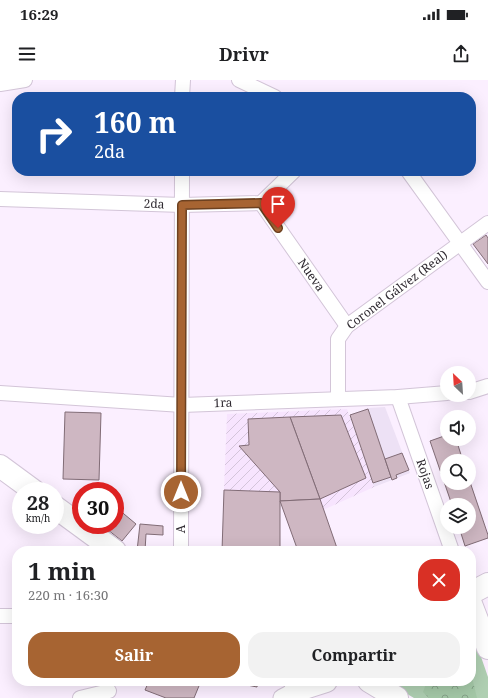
<!DOCTYPE html>
<html lang="es">
<meta charset="utf-8">
<style>
:root{--surface:#fff;--page:#f2f2f2;--text:#202124;--muted:#757577;--accent:#a76432}
body{margin:0;font-family:"Noto Serif",serif;background:var(--page);color:var(--text);height:100vh;display:flex;flex-direction:column;font-size:15px;white-space:nowrap}
*{box-sizing:border-box;margin:0}
p{font-size:13px;color:var(--muted)}
.icon{flex:none;width:22px;height:22px;fill:none;stroke:currentColor;stroke-width:2;stroke-linecap:round;stroke-linejoin:round}
.map{position:relative;flex:1;overflow:hidden}
.drawer{position:absolute;left:12px;top:466px;width:464px;height:140px;display:flex;flex-direction:column;background:var(--surface);border-radius:16px;box-shadow:0 4px 16px #0002}
.drawer>*{flex:none}
.hud{position:absolute;left:12px;top:12px;width:464px;height:84px;border-radius:16px;box-shadow:0 4px 16px #0002;background:#1a4fa0;color:#fff;overflow:hidden}
.needle{width:26px;rotate:335deg}
.tools{position:absolute;left:440px;top:286px;display:grid;gap:8px}
.tools a{display:grid;place-items:center;width:36px;height:36px;border-radius:50%;background:var(--surface);box-shadow:0 4px 16px #0002;font-size:20px}
.speed{position:absolute;left:12px;top:402px;display:flex;gap:8px;font-size:20px;font-weight:700;text-align:center}
.speed>*{display:grid;place-content:center;width:52px;height:52px;border-radius:50%;background:var(--surface);box-shadow:0 4px 16px #0002;line-height:1}
.speed small{font-size:10px;font-weight:400}
.speed .limit{border:6px solid #d22;background:#fff;color:#111}
.pin{position:absolute;display:grid;place-items:center;width:34px;height:34px;color:#fff;margin:-41px -17px;border-radius:50% 50% 50% 0;rotate:-45deg;box-shadow:0 0 4px #0007}
.pin .icon{rotate:45deg}
.me{position:absolute;width:44px;margin:-22px;rotate:0deg;stroke-linejoin:round;filter:drop-shadow(0 0 3px #0008)}
.turn{display:flex;align-items:center;gap:14px;height:84px;padding:0 16px;font-size:18px}
.turn .icon{width:52px;height:52px;stroke-width:2.5}
.turn b{display:block;font-size:28px;line-height:34px}
.round{display:grid;place-items:center;flex:none;width:42px;height:42px;border-radius:16px;background:var(--page)}
.summary{display:flex;align-items:center;justify-content:space-between;height:68px;padding:0 16px}
h1{font-size:24px;font-weight:700;line-height:30px}
.primary-button{display:flex;gap:8px;margin-top:auto;padding:8px 16px}
.primary-button a{flex:1;height:46px;border-radius:16px;background:var(--accent);color:#fff;font-size:16px;font-weight:700;line-height:46px;text-align:center}
.primary-button a+a{background:var(--page);color:var(--text)}
.status{display:flex;justify-content:space-between;align-items:center;height:28px;padding:0 20px;background:var(--surface);direction:ltr}
.status svg{height:11px;fill:currentColor}
header{display:flex;justify-content:space-between;align-items:center;height:52px;padding:0 16px;background:var(--surface);font-size:18px;font-weight:700}
.map>svg:first-child{display:block}
</style>
<div class="status"><b>16:29</b><svg viewBox="0 0 49 12"><path d="M0 12V9h3v3zM5 12V6h3v6zM10 12V3h3v9zM15 12V0h3v12zM26 1h20v11H26zM47 4h2v5h-2z"/></svg></div>
<header><svg class="icon" aria-label="menu" viewBox="0 0 24 24"><path d="M4 6h16M4 12h16M4 18h16"/></svg>Drivr<svg class="icon" aria-label="share" viewBox="0 0 24 24"><path d="M12 15V3M7 8l5-5 5 5M5 13v7h14v-7"/></svg></header>
<div class="map">
<svg width="488" height="618" viewBox="0 0 488 618">
<defs>
<pattern id="industrial-furrows" width="10" height="10" patternUnits="userSpaceOnUse"><rect width="10" height="10" fill="#f7e4fe"/><path d="M-1 1l2-2M0 10L10 0M9 11l2-2" fill="none" stroke="#d4c4da"/></pattern>
<pattern id="forest-crowns" width="20" height="18" patternUnits="userSpaceOnUse"><rect width="20" height="18" fill="#a4c8a7"/><path d="M2 6a3 3 0 1 1 6 0M12 15a3 3 0 1 1 6 0" fill="none" stroke="#86a389"/></pattern>
</defs>
<rect width="100%" height="100%" fill="#fbefff"/>
<path fill="#ede1f5" d="M385,327L410,393L374,407L350,335L368,328Z"/>
<path fill="url(#industrial-furrows)" d="M347,329L374,407L323,430L319,419L280,421V412L224,410L227,334Z"/>
<path fill="#afcfb2" d="M471,548L488,597V618H414L385,601H471Z"/>
<path fill="url(#forest-crowns)" d="M471,598L473,601L477,618H429L423,612L427,601H471Z"/>
<g fill="#ceb7c2" stroke="#816c76">
<path d="M486,155L488,158V184L473,164Z"/>
<path d="M368,329L391,397L373,403L350,335Z"/>
<path d="M65,332L101,333L99,400L63,399Z"/>
<path d="M341,335L366,398L320,419L290,337Z"/>
<path d="M290,337L320,419L280,421V412L239,366L249,365L248,339Z"/>
<path d="M447,355V359H456L463,381H447V403H469V399L488,455V458L465,466L459,447H469V425H452L430,361Z"/>
<path d="M402,373L409,390L396,395L397,398L392,400L385,379Z"/>
<path d="M224,410L280,412V471H222Z"/>
<path d="M320,419L338,471H298L280,421Z"/>
<path d="M118,429L136,444L122,461L103,446L115,445V432Z"/>
<path d="M140,444L163,446V455L146,454L145,471H137Z"/>
<path d="M149,601H201L194,618H166L145,610Z"/>
<path d="M233,601H258L257,607L232,602Z"/>
</g>
<g fill="none" stroke-linecap="round" stroke-linejoin="round">
<defs>
<g id="minor">
<path d="M239,0L275,17"/>
<path d="M0,4L25,0"/>
<path d="M182,17L183,0"/>
<path d="M408,91L488,202"/>
<path d="M0,119L182,125L261,123L294,91"/>
<path d="M261,123L347,246"/>
<path d="M469,312L488,306"/>
<path d="M0,313L182,325L398,317L447,313"/>
<path d="M398,317L452,471"/>
<path d="M338,319V259L347,246L488,143"/>
<path d="M181,471L182,91"/>
<path d="M0,536H17"/>
<path d="M80,618L109,611"/>
</g>
<path id="tertiary" d="M282,618L307,605"/>
<g id="primary">
<path d="M0,386L34,411"/>
<path d="M55,427L115,471"/>
<path d="M471,513L488,504"/>
<path d="M471,524L488,568"/>
<path d="M369,601L397,618"/>
<path d="M295,611L326,601"/>
</g>
</defs>
<use href="#minor" stroke="#d3c5d8" stroke-width="16"/>
<use href="#tertiary" stroke="#d3c5d8" stroke-width="19"/>
<use href="#primary" stroke="#d3c5d8" stroke-width="24"/>
<use href="#minor" stroke="#fff" stroke-width="14"/>
<use href="#tertiary" stroke="#fff" stroke-width="17"/>
<use href="#primary" stroke="#fff" stroke-width="22"/>
</g>
<g fill="none" stroke-linecap="round" stroke-linejoin="round">
<defs>
<path id="route" d="M181,412L182,125L261,123L278,148"/>
</defs>
<use href="#route" stroke="#6d4120" stroke-width="10"/>
<use href="#route" stroke="#a76432" stroke-width="7"/>
</g>
<g text-anchor="middle" stroke-width="3" stroke-linejoin="round" paint-order="stroke">
<g font-size="12" fill="#302b32" stroke="#fff">
<text transform="translate(154 124) rotate(2)" y="4">2da</text>
<text transform="translate(311 195) rotate(55)" y="4">Nueva</text>
<text transform="translate(397 210) rotate(-37)" y="4">Coronel Gálvez (Real)</text>
<text transform="translate(223 323) rotate(-2)" y="4">1ra</text>
<text transform="translate(425 394) rotate(71)" y="4">Rojas</text>
<text transform="translate(181 449) rotate(-90)" y="4">A</text>
</g>
</g>
</svg>
<div class="tools">
<a><svg class="needle" viewBox="-14 -14 28 28"><path d="M0-13l5 13h-10z" fill="#e53935"/><path d="M0 13l5-13h-10z" fill="#757577"/></svg></a>
<a><svg class="icon" aria-label="sound" viewBox="0 0 24 24"><path d="M4 9h4l5-4v14l-5-4H4zM17 9q2 3 0 6"/></svg></a>
<a><svg class="icon" aria-label="search" viewBox="0 0 24 24"><circle cx="10" cy="10" r="6"/><path d="M15 15l6 6"/></svg></a>
<a><svg class="icon" aria-label="layers" viewBox="0 0 24 24"><path d="M12 4l9 5-9 5-9-5zM3 14l9 5 9-5"/></svg></a>
</div>
<div class="speed"><div>28<small>km/h</small></div><div class="limit">30</div></div>
<div class="pin" style="left:278px;top:148px;background:#d93025"><svg class="icon" aria-label="arrive" viewBox="0 0 24 24"><path d="M6 21V4h12l-3 4 3 4H6"/></svg></div>
<svg class="me" style="left:181px;top:412px" viewBox="-20 -20 40 40"><circle r="17" fill="#a76432" stroke="#fff" stroke-width="3"/><path d="M0-11L8 9 0 5-8 9z" fill="#fff"/></svg>
<div class="hud">
<div class="turn"><svg class="icon" aria-label="right" viewBox="0 0 24 24"><path d="M7 20v-9h11M14 6l5 5-5 5"/></svg><div><b>160 m</b>2da</div></div>
</div>
<section class="drawer">
<div class="summary"><div><h1>1 min</h1><p>220 m · 16:30</p></div><a class="round" style="background:#d93025;color:#fff"><svg class="icon" aria-label="close" viewBox="0 0 24 24"><path d="M6 6l12 12M18 6L6 18"/></svg></a></div>
<div class="primary-button"><a>Salir</a><a>Compartir</a></div>
</section>
</div>
